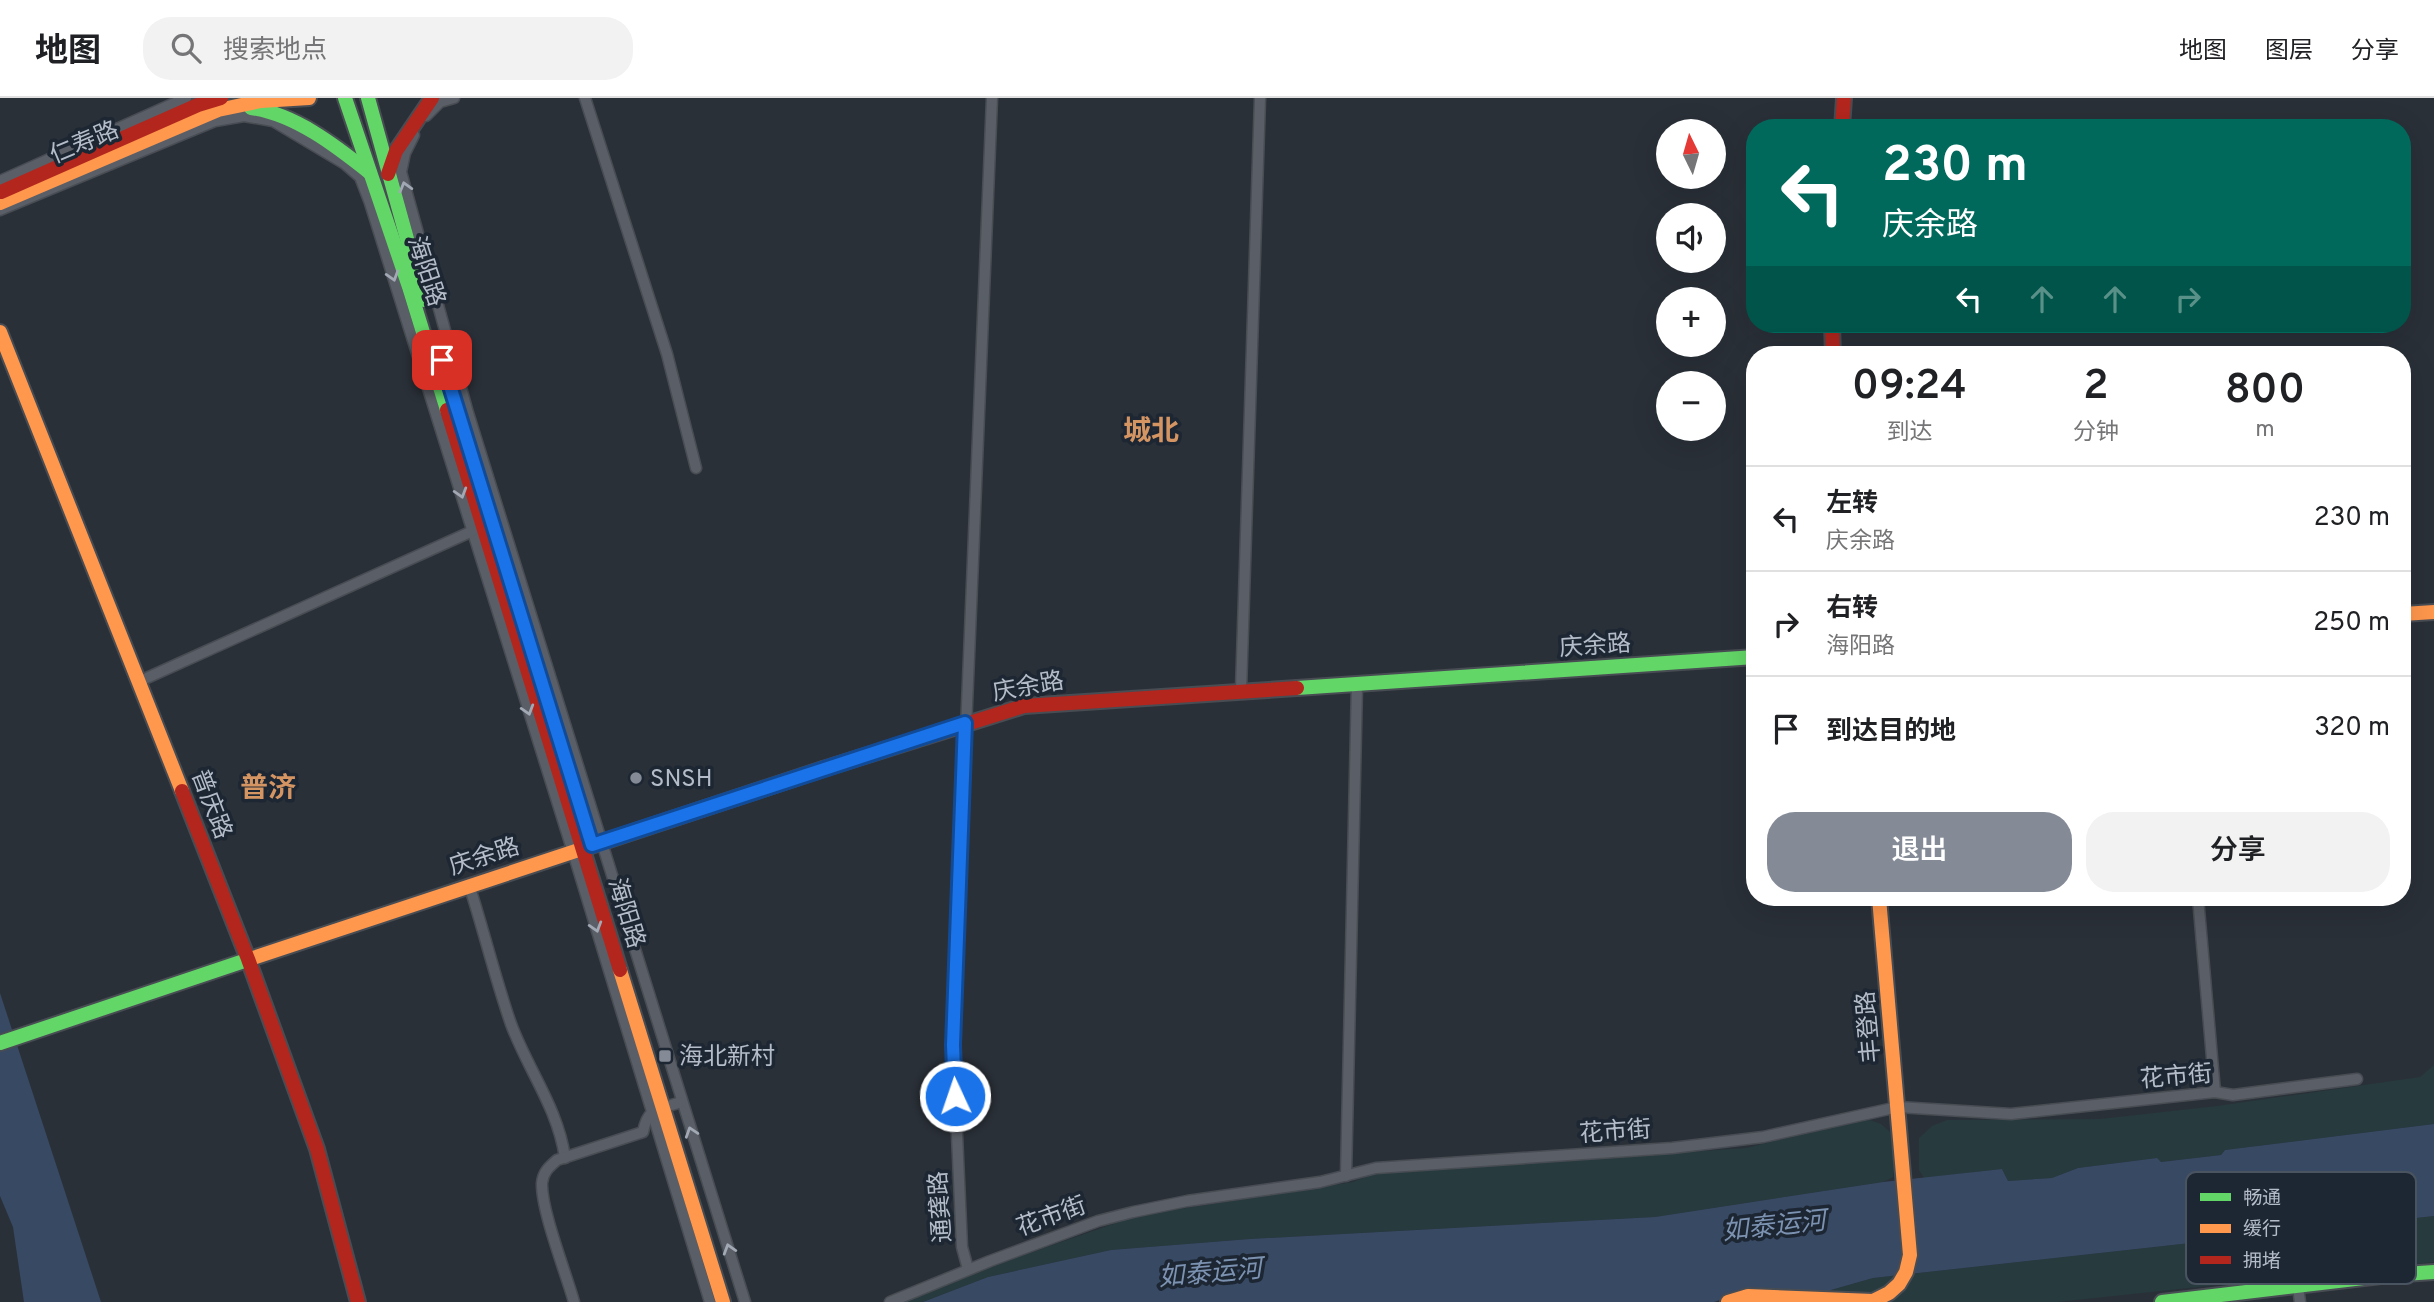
<!DOCTYPE html>
<html lang="zh">
<meta charset="utf-8">
<style>
:root{--surface:#fff;--page:#f2f2f2;--text:#202124;--muted:#757577;--line:#e0e0e0;--accent:#848b96}
body{margin:0;font-family:Overpass,"Noto Sans SC",sans-serif;background:var(--page);color:var(--text);height:100vh;display:flex;flex-direction:column;font-size:26px;white-space:nowrap}
*{box-sizing:border-box;margin:0}
p{font-size:23px;color:var(--muted)}
.icon{flex:none;width:38px;height:38px;fill:none;stroke:currentColor;stroke-width:2;stroke-linecap:round;stroke-linejoin:round}
.map{position:relative;flex:1;overflow:hidden}
.sheet{position:absolute;left:1746px;top:248px;width:665px;height:560px;display:flex;flex-direction:column;background:var(--surface);border-radius:28px;box-shadow:0 7px 28px #0002}
.sheet>*{flex:none}
.top-card{position:absolute;left:1746px;top:21px;width:665px;height:214px;border-radius:28px;box-shadow:0 7px 28px #0002;background:#00695c;color:#fff;overflow:hidden}
.needle{width:46px;rotate:355deg}
.buttons{position:absolute;left:1656px;top:21px;display:grid;gap:14px}
.buttons a{display:grid;place-items:center;width:70px;height:70px;border-radius:50%;background:var(--surface);box-shadow:0 7px 28px #0002;font-size:35px}
.pin{position:absolute;display:grid;place-items:center;width:60px;height:60px;color:#fff;margin:-30px;border-radius:14px;box-shadow:0 4px 10px #0006}
.me{position:absolute;width:77px;margin:-38px;rotate:357deg;stroke-linejoin:round;filter:drop-shadow(0 0 5px #0008)}
.turn{display:flex;align-items:center;gap:24px;height:147px;padding:0 21px;font-size:32px}
.turn .icon{width:91px;height:91px;stroke-width:2.5}
.turn b{display:block;font-size:49px;line-height:60px}
.lanes{display:flex;align-items:center;height:66px;padding:0 21px;background:#0003;justify-content:center;gap:35px;direction:ltr}
.lanes .off{opacity:.35}
.eta{display:flex;justify-content:space-evenly;align-items:center;height:119px;text-align:center}
.eta b{font-size:42px;font-weight:600;line-height:49px}
.button{display:flex;gap:14px;margin-top:auto;padding:14px 21px}
.button a{flex:1;height:80px;border-radius:28px;background:var(--accent);color:#fff;font-size:28px;font-weight:600;line-height:80px;text-align:center}
.button a+a{background:var(--page);color:var(--text)}
ul{padding:0;list-style:none}
li{display:flex;align-items:center;gap:21px;height:105px;padding:0 21px;border-top:2px solid var(--line)}
li div{flex:1}
li b{display:block;font-size:26px}
li em{font-style:normal}
header{display:flex;align-items:center;gap:42px;box-sizing:border-box;height:98px;padding:0 35px;background:var(--surface);border-bottom:2px solid var(--line)}
header strong{font-size:33px}
nav{display:flex;gap:38px;margin-inline-start:auto;font-size:24px}
.search{width:490px;height:63px;background:var(--page);display:flex;align-items:center;gap:18px;box-sizing:border-box;padding:0 24px;border-radius:28px;color:var(--muted);font-size:26px}
.map>svg:first-child{display:block}
</style>
<header>
<strong>地图</strong>
<div class="search"><svg class="icon" aria-label="search" viewBox="0 0 24 24"><circle cx="10" cy="10" r="6"/><path d="M15 15l6 6"/></svg>搜索地点</div>
<nav><a>地图</a><a>图层</a><a>分享</a></nav>
</header>
<div class="map">
<svg width="2434" height="1204" viewBox="0 0 2434 1204">
<rect width="100%" height="100%" fill="#2a3038"/>
<g fill="#273a3e">
<path d="M2434,967V1026L2225,1052L2221,1057L2161,1064L2157,1060L2078,1070L2052,1080L2008,1083L2002,1071L1924,1080L1919,1072V1040L1932,1028L1947,1022L2100,1021L2217,1008L2420,979Z"/>
<path d="M1867,1021L1881,1026L1890,1034L1894,1066L1893,1079L1883,1084L1655,1119L1250,1141L1111,1152L988,1179L923,1204H903L981,1172L1139,1117L1311,1091L1353,1084L1375,1075L1746,1050Z"/>
<path d="M2434,1118V1164L2057,1204H1810L1831,1192L1873,1180Z"/>
</g>
<g fill="#384963">
<path d="M0,895L101,1204H24L13,1129L0,1098Z"/>
<path d="M2434,1026V1118L1873,1180L1831,1192L1810,1204L1731,1198L1714,1204H923L988,1179L1111,1152L1250,1141L1655,1119L1883,1084L2002,1071L2008,1083L2052,1080L2078,1070L2157,1060L2161,1064L2221,1057L2225,1052Z"/>
</g>
<g fill="none" stroke-linecap="round" stroke-linejoin="round">
<defs>
<g id="street">
<path d="M585,0L667,256L696,370"/>
<path d="M426,18L440,4L454,0"/>
<path d="M414,37L405,55L401,74L468,315L745,1204"/>
<path d="M0,83L186,0"/>
<path d="M0,112L215,23L244,18L273,23L345,66L360,79L370,105L573,754L710,1204"/>
<path d="M140,583L477,431"/>
<path d="M1241,592L1260,0"/>
<path d="M469,787C484,833 495,880 511,926C528,972 558,1010 565,1060"/>
<path d="M2198,800L2215,994"/>
<path d="M1346,1078L1357,587"/>
<path d="M968,1171L962,1149L953,947L992,0"/>
<path d="M2298,1189L2300,1204"/>
<path d="M574,1204C566,1175 541,1112 542,1085C543,1074 549,1069 557,1062L643,1034C648,1008 659,1012 681,1004"/>
<path d="M890,1204L990,1163L1098,1123L1133,1114L1187,1103L1320,1084L1376,1070L1672,1050L1763,1039L1898,1009L2011,1016L2215,994L2233,997L2357,981"/>
</g>
<g id="fast">
<path d="M345,0L409,189L447,312"/>
<path d="M368,0L424,202"/>
<path d="M251,10C295,16 336,48 370,75"/>
<path d="M1297,590L1755,559"/>
<path d="M0,945L250,861"/>
<path d="M2162,1204L2389,1177L2434,1174"/>
</g>
<g id="slow">
<path d="M0,105L218,12L261,3L309,0"/>
<path d="M0,234L182,693"/>
<path d="M2403,516L2434,514"/>
<path d="M250,861L823,671"/>
<path d="M620,872L723,1204"/>
<path d="M1728,1204L1748,1198L1873,1203L1889,1195L1899,1186L1906,1174L1910,1157L1879,800"/>
</g>
<g id="jam">
<path d="M1842,30L1844,0"/>
<path d="M388,76L396,53L432,0"/>
<path d="M1,94L198,7L221,0"/>
<path d="M1832,226L1833,257"/>
<path d="M447,312L620,872"/>
<path d="M823,671L1024,608L1297,590"/>
<path d="M182,693L248,861L317,1051L358,1204"/>
</g>
</defs>
<use href="#street" stroke="#484c53" stroke-width="13"/>
<use href="#fast" stroke="#484c53" stroke-width="18"/>
<use href="#slow" stroke="#484c53" stroke-width="18"/>
<use href="#jam" stroke="#484c53" stroke-width="18"/>
<use href="#street" stroke="#5a5e66" stroke-width="10"/>
<use href="#fast" stroke="#63d668" stroke-width="14"/>
<use href="#slow" stroke="#ff974d" stroke-width="14"/>
<use href="#jam" stroke="#b3261e" stroke-width="14"/>
</g>
<defs><path id="oneway-chevron" d="M-2-3.5L2.5 0L-2 3.5" fill="none" stroke-width="1.6" stroke-linecap="round" stroke-linejoin="round" transform="scale(1.75)"/></defs>
<g stroke="#a2a9b5">
<use href="#oneway-chevron" transform="translate(405 89) rotate(-106)"/>
<use href="#oneway-chevron" transform="translate(393 178) rotate(73)"/>
<use href="#oneway-chevron" transform="translate(461 395) rotate(73)"/>
<use href="#oneway-chevron" transform="translate(528 612) rotate(73)"/>
<use href="#oneway-chevron" transform="translate(596 829) rotate(73)"/>
<use href="#oneway-chevron" transform="translate(691 1034) rotate(-108)"/>
<use href="#oneway-chevron" transform="translate(729 1151) rotate(-107)"/>
</g>
<g fill="none" stroke-linecap="round" stroke-linejoin="round">
<defs>
<path id="route" d="M442,262L592,747L965,625L953,947L955,998"/>
</defs>
<use href="#route" stroke="#114b97" stroke-width="18"/>
<use href="#route" stroke="#1a73e8" stroke-width="12"/>
</g>
<g fill="#848b96" stroke="#1d2633" stroke-width="2.5">
<circle cx="636" cy="680" r="7"/>
<rect x="658" y="951" width="14" height="14" rx="3.5"/>
</g>
<g text-anchor="middle" stroke-width="7" stroke-linejoin="round" paint-order="stroke">
<g font-size="24" fill="#b4bcc9" stroke="#1d2633">
<text transform="translate(84 44) rotate(-23)" y="8">仁寿路</text>
<text transform="translate(427 173) rotate(72)" y="8">海阳路</text>
<text transform="translate(1595 547) rotate(-4)" y="8">庆余路</text>
<text transform="translate(1028 588) rotate(-10)" y="8">庆余路</text>
<text transform="translate(212 706) rotate(69)" y="8">普庆路</text>
<text transform="translate(484 758) rotate(-18)" y="8">庆余路</text>
<text transform="translate(627 815) rotate(73)" y="8">海阳路</text>
<text transform="translate(1868 929) rotate(-95)" y="8">丰登路</text>
<text transform="translate(2176 978) rotate(-5)" y="8">花市街</text>
<text transform="translate(1615 1033) rotate(-4)" y="8">花市街</text>
<text transform="translate(940 1109) rotate(-94)" y="8">通龚路</text>
<text transform="translate(1051 1118) rotate(-20)" y="8">花市街</text>
</g>
<g font-size="24" fill="#b4bcc9" stroke="#1d2633" text-anchor="start">
<text x="650" y="688">SNSH</text>
<text x="679" y="966">海北新村</text>
</g>
<g font-size="26" font-style="italic" fill="#7c92b1" stroke="#1d2633">
<text transform="translate(1774 1127) rotate(-6)" y="9">如泰运河</text>
<text transform="translate(1210 1174) rotate(-5)" y="9">如泰运河</text>
</g>
<g font-size="28" font-weight="bold" fill="#d59563" stroke="#1d2633">
<text x="1151" y="342">城北</text>
<text x="268" y="699">普济</text>
</g>
</g>
<rect x="2186" y="1074" width="230" height="112" rx="10" fill="#1d2633" stroke="#4a5360" stroke-width="2"/>
<rect x="2200" y="1095" width="31" height="8" fill="#63d668"/>
<rect x="2200" y="1126" width="31" height="9" fill="#ff974d"/>
<rect x="2200" y="1158" width="31" height="8" fill="#b3261e"/>
<g font-size="19" fill="#b4bcc9">
<text x="2243" y="1106">畅通</text>
<text x="2243" y="1137">缓行</text>
<text x="2243" y="1169">拥堵</text>
</g>
</svg>
<div class="buttons">
<a><svg class="needle" viewBox="-14 -14 28 28"><path d="M0-13l5 13h-10z" fill="#e53935"/><path d="M0 13l5-13h-10z" fill="#757577"/></svg></a>
<a><svg class="icon" aria-label="sound" viewBox="0 0 24 24"><path d="M4 9h4l5-4v14l-5-4H4zM17 9q2 3 0 6"/></svg></a>
<a>+</a>
<a>−</a>
</div>
<div class="pin" style="left:442px;top:262px;background:#d93025"><svg class="icon" aria-label="arrive" viewBox="0 0 24 24"><path d="M6 21V4h12l-3 4 3 4H6"/></svg></div>
<svg class="me" style="left:955px;top:998px" viewBox="-20 -20 40 40"><circle r="17" fill="#1a73e8" stroke="#fff" stroke-width="3"/><path d="M0-11L8 9 0 5-8 9z" fill="#fff"/></svg>
<div class="top-card">
<div class="turn"><svg class="icon" aria-label="left" viewBox="0 0 24 24"><path d="M17 20v-9H6M10 6l-5 5 5 5"/></svg><div><b>230 m</b>庆余路</div></div>
<div class="lanes"><svg class="icon" aria-label="left" viewBox="0 0 24 24"><path d="M17 20v-9H6M10 6l-5 5 5 5"/></svg><svg class="icon off" aria-label="ahead" viewBox="0 0 24 24"><path d="M12 20V5M6 11l6-6 6 6"/></svg><svg class="icon off" aria-label="ahead" viewBox="0 0 24 24"><path d="M12 20V5M6 11l6-6 6 6"/></svg><svg class="icon off" aria-label="right" viewBox="0 0 24 24"><path d="M7 20v-9h11M14 6l5 5-5 5"/></svg></div>
</div>
<section class="sheet">
<div class="eta">
<div><b>09:24</b><p>到达</p></div>
<div><b>2</b><p>分钟</p></div>
<div><b>800</b><p>m</p></div>
</div>
<ul>
<li><svg class="icon" aria-label="left" viewBox="0 0 24 24"><path d="M17 20v-9H6M10 6l-5 5 5 5"/></svg><div><b>左转</b><p>庆余路</p></div><em>230 m</em></li>
<li><svg class="icon" aria-label="right" viewBox="0 0 24 24"><path d="M7 20v-9h11M14 6l5 5-5 5"/></svg><div><b>右转</b><p>海阳路</p></div><em>250 m</em></li>
<li><svg class="icon" aria-label="arrive" viewBox="0 0 24 24"><path d="M6 21V4h12l-3 4 3 4H6"/></svg><div><b>到达目的地</b></div><em>320 m</em></li>
</ul>
<div class="button"><a>退出</a><a>分享</a></div>
</section>
</div>
